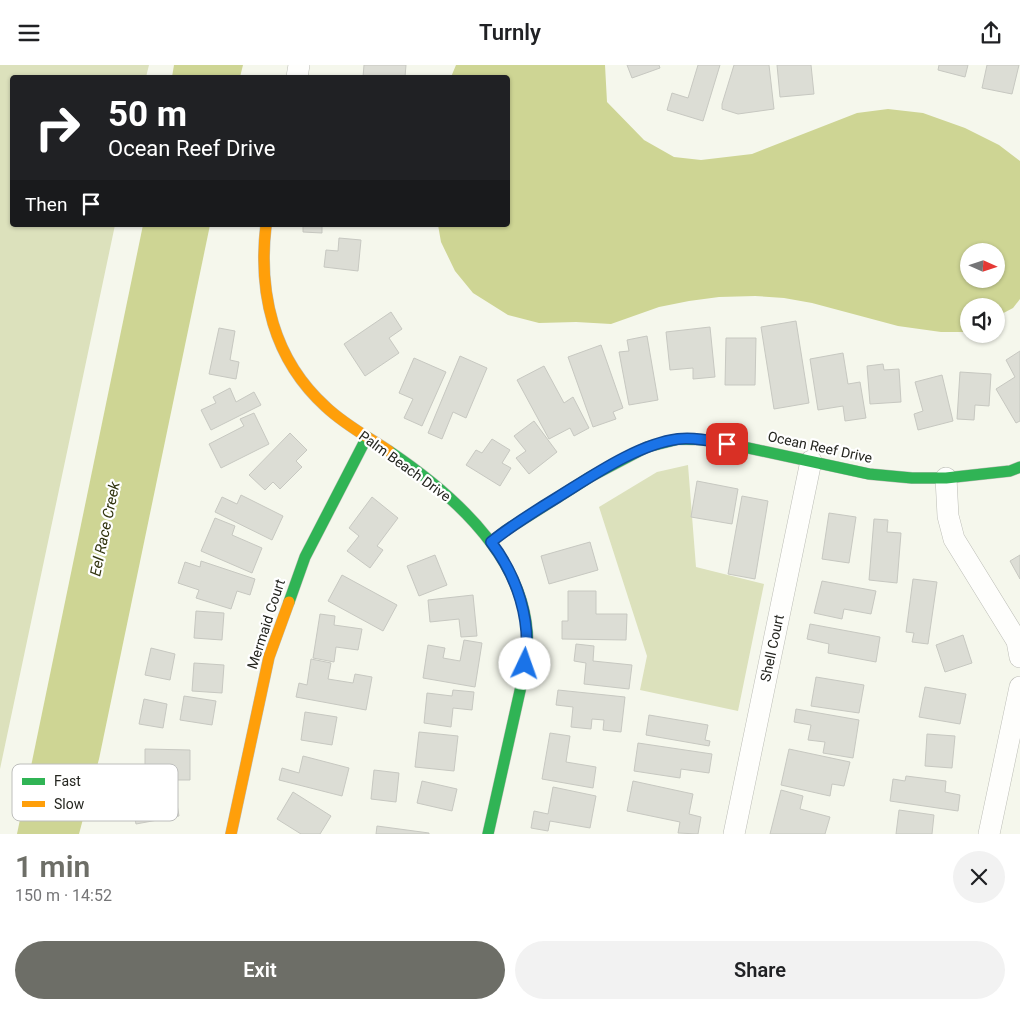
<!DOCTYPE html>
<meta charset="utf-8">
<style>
:root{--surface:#fff;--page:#f2f2f2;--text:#202124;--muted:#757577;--accent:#6d6e67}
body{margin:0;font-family:Roboto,sans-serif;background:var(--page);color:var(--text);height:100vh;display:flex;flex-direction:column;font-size:19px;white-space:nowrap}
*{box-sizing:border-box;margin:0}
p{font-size:16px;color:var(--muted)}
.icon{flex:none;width:28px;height:28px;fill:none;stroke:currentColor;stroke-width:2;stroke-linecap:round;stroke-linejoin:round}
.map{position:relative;height:769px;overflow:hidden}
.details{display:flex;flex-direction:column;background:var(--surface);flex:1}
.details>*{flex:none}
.banner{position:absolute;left:10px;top:10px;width:500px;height:152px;border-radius:5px;box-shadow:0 1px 4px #0004;background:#202124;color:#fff;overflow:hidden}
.needle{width:32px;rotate:93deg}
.controls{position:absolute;left:960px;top:178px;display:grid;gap:10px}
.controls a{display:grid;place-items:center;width:45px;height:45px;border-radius:50%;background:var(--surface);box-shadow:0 1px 4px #0004;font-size:25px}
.pin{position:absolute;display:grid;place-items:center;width:42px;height:42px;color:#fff;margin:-21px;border-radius:10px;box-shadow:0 2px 8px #0006}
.me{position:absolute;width:55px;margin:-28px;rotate:3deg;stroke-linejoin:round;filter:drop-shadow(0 0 4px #0008)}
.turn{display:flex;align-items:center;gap:18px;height:105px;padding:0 15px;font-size:22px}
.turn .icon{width:65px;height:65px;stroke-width:2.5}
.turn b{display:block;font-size:35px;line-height:42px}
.then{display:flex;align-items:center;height:48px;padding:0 15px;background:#0003;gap:10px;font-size:19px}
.round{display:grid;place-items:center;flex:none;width:52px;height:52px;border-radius:26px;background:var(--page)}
.summary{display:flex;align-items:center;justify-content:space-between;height:85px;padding:0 15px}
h1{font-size:30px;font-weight:600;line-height:38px;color:var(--accent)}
.button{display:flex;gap:10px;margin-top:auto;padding:10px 15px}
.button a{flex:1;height:58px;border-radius:30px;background:var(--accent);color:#fff;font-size:20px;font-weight:600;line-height:58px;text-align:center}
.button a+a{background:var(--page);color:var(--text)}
header{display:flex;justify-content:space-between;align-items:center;height:65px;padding:0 15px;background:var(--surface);font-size:22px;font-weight:600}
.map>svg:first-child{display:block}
</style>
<header><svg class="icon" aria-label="menu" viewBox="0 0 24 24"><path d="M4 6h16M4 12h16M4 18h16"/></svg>Turnly<svg class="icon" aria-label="share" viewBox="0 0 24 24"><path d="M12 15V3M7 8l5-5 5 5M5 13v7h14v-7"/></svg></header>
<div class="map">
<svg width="1020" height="769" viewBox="0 0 1020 769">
<rect width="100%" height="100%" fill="#f5f7ec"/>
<g fill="#dce1bc">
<path d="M0,0H149L146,12H12V160H115L0,704Z"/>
<path d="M688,400L696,502L764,519L738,646L640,625L647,591L599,442L657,407Z"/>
</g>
<g fill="#ced594" fill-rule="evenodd">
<path d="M174,0H243L240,12H172Z"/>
<path d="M456,0H605L607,37L644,75L674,92L701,95L752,89L857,48L888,44L923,48L965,63L999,80L1020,96V234L1013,243L996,252V241H969V267H941L898,261L812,238L784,233L755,231L719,232L689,236L659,242L611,259L576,257L539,258L508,250L473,228L455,206L441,177L438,160H508V12H451ZM996,186V214H969V186Z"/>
<path d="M143,160H210L99,694L79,769H17Z"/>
</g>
<g fill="#dcddd5" stroke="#c7c8c1">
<path d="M364,0H406L405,12H363Z"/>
<path d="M627,0H659L660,3L632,13Z"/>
<path d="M698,0H720L703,56L667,45L672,28L688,33Z"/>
<path d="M734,0H769L774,44L738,49L722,44V39Z"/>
<path d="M777,0H811L814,29L780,32Z"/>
<path d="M939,0H968L965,12L938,5Z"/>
<path d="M987,0H1019L1012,29L982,23Z"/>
<path d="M303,160H322V168L303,167Z"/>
<path d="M339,173L361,175L358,206L324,202L326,185L338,186Z"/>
<path d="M391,247L402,264L389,273L399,288L365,311L344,279Z"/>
<path d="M796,256L809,338L774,344L761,262Z"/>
<path d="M710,262L715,312L693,314V303L670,305L666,267Z"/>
<path d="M219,263L235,266L230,295L239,297L236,314L209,309Z"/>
<path d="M647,271L658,335L629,340L619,287L629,286L627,275Z"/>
<path d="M726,273H756L755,320H725Z"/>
<path d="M601,280L623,343L613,347L616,354L593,362L568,292Z"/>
<path d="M1020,286V356L1016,358L996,324L1015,312L1006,295Z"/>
<path d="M843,288L848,319L860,317L866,353L845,356L843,341L818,345L810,294Z"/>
<path d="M460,291L487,303L466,353L453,347L442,374L428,368Z"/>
<path d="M414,293L446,307L422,361L404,353L413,334L399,328Z"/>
<path d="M883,299L884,305L899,304L901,337L870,339L867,301Z"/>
<path d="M544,301L564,338L573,332L589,363L574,371L570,363L549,374L517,315Z"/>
<path d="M960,307L991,309L989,341L975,340L974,355L957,354Z"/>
<path d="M942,310L953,356L918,365L914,349L923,346L915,317Z"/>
<path d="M230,323L236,337L254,327L261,340L211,365L201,345L216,338L213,332Z"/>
<path d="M254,348L269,379L221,403L209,379L244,361L240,354Z"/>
<path d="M534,356L557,387L529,409L516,393L526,386L514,371Z"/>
<path d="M290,368L307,385L296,396L302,402L280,424L273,417L265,425L249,410Z"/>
<path d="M492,374L510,385L502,398L511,403L500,421L466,400L476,385L482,388Z"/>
<path d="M697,416L738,424L732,459L691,452Z"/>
<path d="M241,430L283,451L272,475L215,447L222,432L237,439Z"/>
<path d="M742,431L768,436L755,514L728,509Z"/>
<path d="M372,432L398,453L377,481L383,485L370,503L347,486L359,471L349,463Z"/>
<path d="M829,448L856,452L849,498L822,494Z"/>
<path d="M215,453L235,461L232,470L262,483L252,508L201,486Z"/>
<path d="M874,454L888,455L887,467L901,468L897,518L869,515Z"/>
<path d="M590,477L598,505L549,519L541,491Z"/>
<path d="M435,490L447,520L419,531L407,501Z"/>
<path d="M1020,490V514L1010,496Z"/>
<path d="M201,496L255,514L250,530L237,526L231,544L196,533L199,525L178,518L185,497L200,502Z"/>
<path d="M342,510L397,540L383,566L328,536Z"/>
<path d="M913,514L937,517L928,579L912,577L914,568L906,567Z"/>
<path d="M822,516L876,526L871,549L844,544L842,554L814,548Z"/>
<path d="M568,526H596V549H627L626,575L562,574V556H568Z"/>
<path d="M473,530L477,571L461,572L459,554L430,557L428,535Z"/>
<path d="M196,546L224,548L222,575L194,573Z"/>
<path d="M320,549L335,551L334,560L362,564L358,585L336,582L334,597L313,593Z"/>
<path d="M810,559L880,572L876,597L828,588L829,579L807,574Z"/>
<path d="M963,570L972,598L945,607L936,580Z"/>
<path d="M464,575L482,578L475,622L423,613L428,580L445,583L443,593L460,596Z"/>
<path d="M576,579L594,581L593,596L632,600L629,624L584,619L586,598L574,596Z"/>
<path d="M151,583L175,589L170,615L145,610Z"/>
<path d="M311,594L331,598L328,614L353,618L355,609L372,612L366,645L296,632L299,618L307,620Z"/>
<path d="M194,598L224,600L222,628L192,626Z"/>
<path d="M816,612L864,620L859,648L811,641Z"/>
<path d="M925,622L966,629L960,659L919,652Z"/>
<path d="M453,625L474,627L472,645L453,643L451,662L424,658L427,628L452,631Z"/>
<path d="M558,625L625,632L621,667L603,665L604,655L592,654L591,664L571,662L573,642L556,640Z"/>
<path d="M184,631L216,636L212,660L180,655Z"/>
<path d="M144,634L167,639L163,663L139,659Z"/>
<path d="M796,644L859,655L853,693L823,688L825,677L808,675L811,660L794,657Z"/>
<path d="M305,647L337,652L332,680L301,675Z"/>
<path d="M649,650L708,660L705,675L710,676L709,681L646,670Z"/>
<path d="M419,667L458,671L454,706L415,702Z"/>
<path d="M550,668L570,671L566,697L596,702L593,723L542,714Z"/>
<path d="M927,669L955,671L952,703L925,701Z"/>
<path d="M638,678L712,689L709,708L681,704L680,713L634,706Z"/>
<path d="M145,684L190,685V715H145Z"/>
<path d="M789,684L850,697L844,721L832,719L830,731L781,720Z"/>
<path d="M303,691L349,703L342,731L279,715L282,703L299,708Z"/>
<path d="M374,705L399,708L396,737L371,734Z"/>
<path d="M906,711L946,716L945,727L960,730L958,746L890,736L893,714L905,716Z"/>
<path d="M422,716L457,724L452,746L417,738Z"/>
<path d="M633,716L693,729L689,749L701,752L698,769L678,768L680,757L627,746Z"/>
<path d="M174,722L179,751L136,759L130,729Z"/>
<path d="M553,722L596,731L590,763L550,756L548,766L531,763L534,746L548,749Z"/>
<path d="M781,725L803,731L800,744L830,752L825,769H770Z"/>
<path d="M293,727L331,751L320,769H301L277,754Z"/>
<path d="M899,745L934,750L932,769H896Z"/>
<path d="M377,761L429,768V769H376Z"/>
</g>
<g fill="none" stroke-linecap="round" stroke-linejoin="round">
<defs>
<g id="street">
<path d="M297,12L299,0"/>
<path d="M946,413L948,451L954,474L1017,576L1020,592"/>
<path d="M734,769L811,396"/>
<path d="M989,769L1020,622"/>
</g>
<g id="fast">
<path d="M389,386C459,433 540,506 526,599L488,769"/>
<path d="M491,477L505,466L590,412L647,382L679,374L711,375L869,409L912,413H946L1010,406L1020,402"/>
<path d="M289,537L305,492L367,372"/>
</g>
<g id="slow">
<path d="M266,160C258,228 273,294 326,342C345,360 368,372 389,386"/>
<path d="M231,769L269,592L289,537"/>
</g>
</defs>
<use href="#street" stroke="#bcbdb6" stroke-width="22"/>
<use href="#fast" stroke="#bcbdb6" stroke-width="12"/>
<use href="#slow" stroke="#bcbdb6" stroke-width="12"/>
<use href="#street" stroke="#fefefc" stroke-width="21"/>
<use href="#fast" stroke="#30b455" stroke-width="11"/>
<use href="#slow" stroke="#ff9f0a" stroke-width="11"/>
</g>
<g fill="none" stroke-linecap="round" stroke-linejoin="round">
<defs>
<path id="route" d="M525,599C532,556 517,511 491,477C512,460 535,446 558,432C592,411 638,379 678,374C694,372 712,376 727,379"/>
</defs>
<use href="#route" stroke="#114b97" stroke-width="12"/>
<use href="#route" stroke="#1a73e8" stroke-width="9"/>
</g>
<g text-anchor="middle" stroke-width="4.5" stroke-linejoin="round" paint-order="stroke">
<g font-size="14" fill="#24251f" stroke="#fff">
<text transform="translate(820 382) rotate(12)" y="5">Ocean Reef Drive</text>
<text transform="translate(405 401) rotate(36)" y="5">Palm Beach Drive</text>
<text transform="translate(266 559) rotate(-72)" y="5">Mermaid Court</text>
<text transform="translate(772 583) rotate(-78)" y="5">Shell Court</text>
</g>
<g font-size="15" font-style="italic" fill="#31340e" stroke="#fff">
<text transform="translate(105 464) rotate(-78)" y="5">Eel Race Creek</text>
</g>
</g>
<rect x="12" y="699" width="166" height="57" rx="8" fill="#fff" stroke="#bdbebc" stroke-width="1"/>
<rect x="22" y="713" width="23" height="7" fill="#30b455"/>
<rect x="22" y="736" width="23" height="6" fill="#ff9f0a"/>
<g font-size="14" fill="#24251f">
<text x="54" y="721">Fast</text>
<text x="54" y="744">Slow</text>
</g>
</svg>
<div class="controls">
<a><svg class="needle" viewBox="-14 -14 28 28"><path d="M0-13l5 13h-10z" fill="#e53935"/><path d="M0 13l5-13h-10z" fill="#757577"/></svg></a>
<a><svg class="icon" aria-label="sound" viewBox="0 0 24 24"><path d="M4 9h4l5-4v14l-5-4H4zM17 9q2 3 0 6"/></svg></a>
</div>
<div class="pin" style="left:727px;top:379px;background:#d93025"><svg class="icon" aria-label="arrive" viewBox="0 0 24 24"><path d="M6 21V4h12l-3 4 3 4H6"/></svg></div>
<svg class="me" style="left:525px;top:599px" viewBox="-20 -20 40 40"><circle r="19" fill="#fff"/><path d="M0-13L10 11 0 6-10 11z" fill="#1a73e8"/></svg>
<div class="banner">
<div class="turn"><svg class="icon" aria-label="right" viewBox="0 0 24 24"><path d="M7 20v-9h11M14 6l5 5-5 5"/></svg><div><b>50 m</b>Ocean Reef Drive</div></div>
<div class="then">Then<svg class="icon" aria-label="arrive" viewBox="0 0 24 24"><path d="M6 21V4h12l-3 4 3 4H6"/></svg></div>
</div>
</div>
<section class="details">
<div class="summary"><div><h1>1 min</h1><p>150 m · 14:52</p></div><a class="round"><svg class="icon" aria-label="close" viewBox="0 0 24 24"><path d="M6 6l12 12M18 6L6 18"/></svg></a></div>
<div class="button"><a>Exit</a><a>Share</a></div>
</section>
